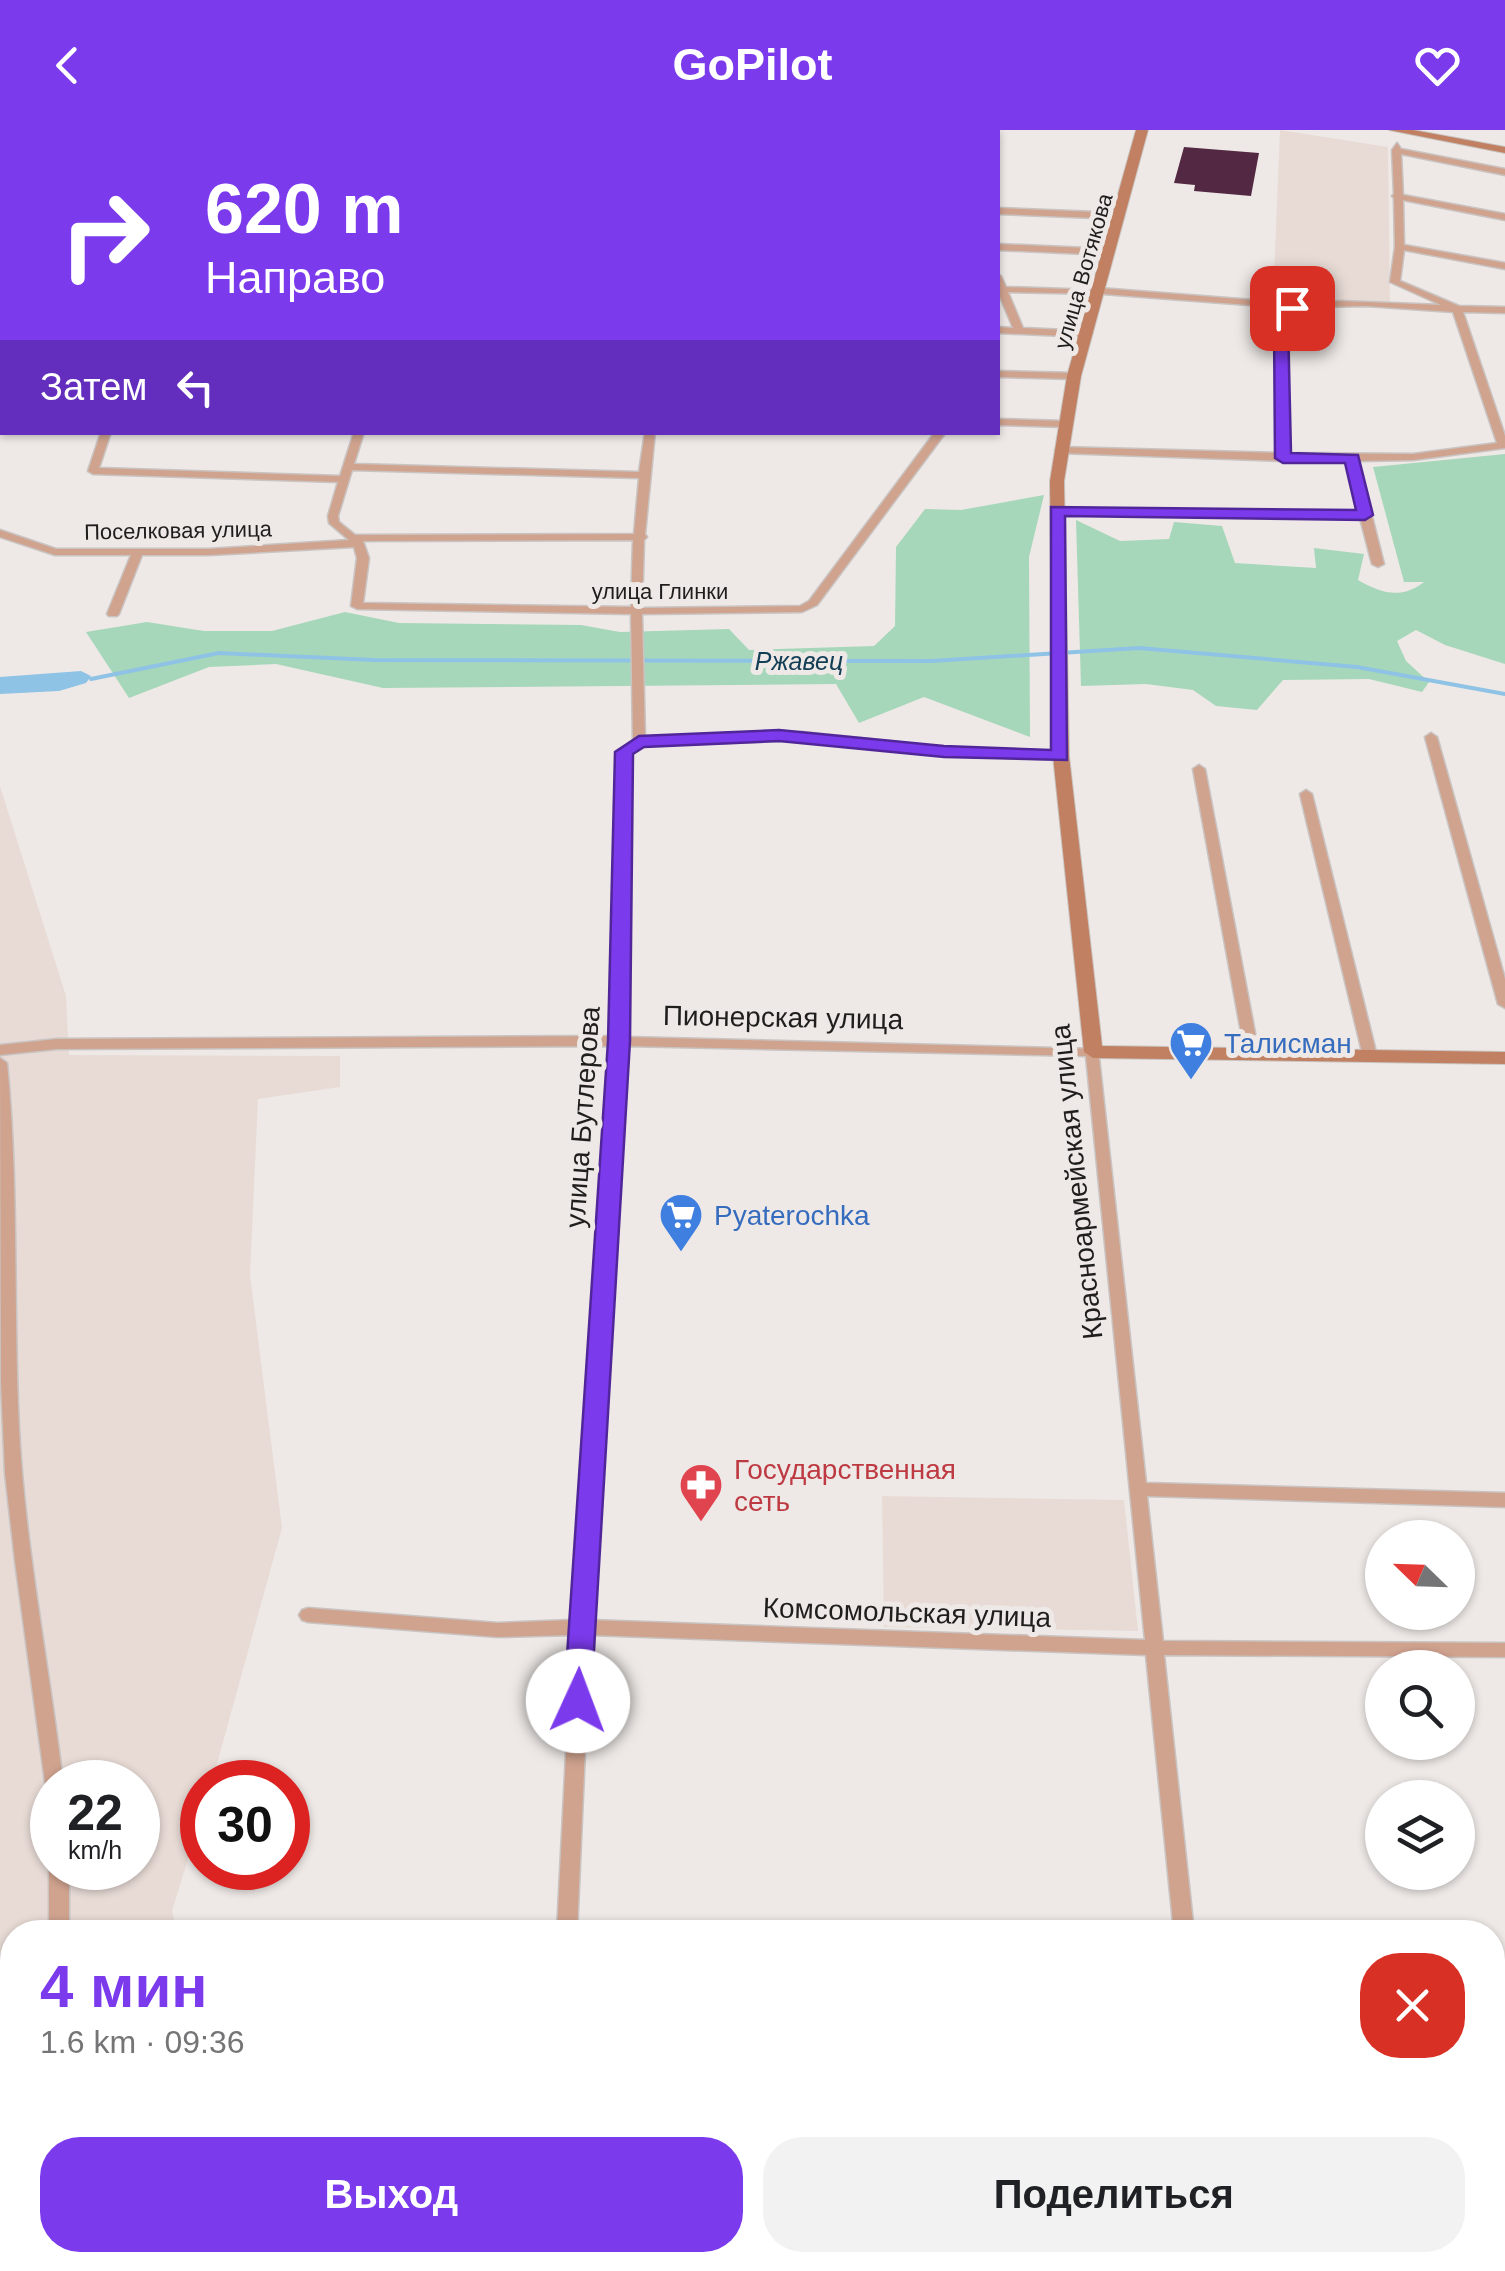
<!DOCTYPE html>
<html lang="ru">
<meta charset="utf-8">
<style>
:root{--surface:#fff;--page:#f2f2f2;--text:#202124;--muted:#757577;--accent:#7c3aed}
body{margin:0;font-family:Helvetica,sans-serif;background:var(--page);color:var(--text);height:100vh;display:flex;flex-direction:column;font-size:38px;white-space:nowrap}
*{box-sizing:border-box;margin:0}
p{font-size:32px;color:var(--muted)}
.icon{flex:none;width:55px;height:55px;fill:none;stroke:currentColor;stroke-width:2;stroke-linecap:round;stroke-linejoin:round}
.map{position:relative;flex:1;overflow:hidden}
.panel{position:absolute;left:0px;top:1790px;width:1505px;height:352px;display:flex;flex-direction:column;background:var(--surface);border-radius:40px 40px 0 0;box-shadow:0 2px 8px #0004}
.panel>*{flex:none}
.banner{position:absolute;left:0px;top:0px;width:1000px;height:305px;box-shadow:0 2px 8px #0004;background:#7c3aed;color:#fff;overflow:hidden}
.needle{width:65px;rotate:293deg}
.buttons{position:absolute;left:1365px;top:1390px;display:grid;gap:20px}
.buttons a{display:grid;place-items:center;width:110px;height:110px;border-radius:50%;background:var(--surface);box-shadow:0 2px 8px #0004;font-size:50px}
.speed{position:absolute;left:30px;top:1630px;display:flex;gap:20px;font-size:50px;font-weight:700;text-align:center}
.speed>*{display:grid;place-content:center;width:130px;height:130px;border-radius:50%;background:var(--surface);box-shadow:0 2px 8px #0004;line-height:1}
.speed small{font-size:25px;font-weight:400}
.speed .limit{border:15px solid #d22;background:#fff;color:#111}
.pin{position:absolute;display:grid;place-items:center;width:85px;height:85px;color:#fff;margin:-42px;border-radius:20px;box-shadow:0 5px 15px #0006}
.me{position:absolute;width:110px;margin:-55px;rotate:2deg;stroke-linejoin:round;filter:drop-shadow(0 0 8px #0008)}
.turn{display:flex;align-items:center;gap:35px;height:210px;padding:0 40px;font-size:45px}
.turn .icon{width:130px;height:130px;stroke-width:2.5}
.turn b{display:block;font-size:70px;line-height:85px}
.then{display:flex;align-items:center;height:95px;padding:0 40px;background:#0003;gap:20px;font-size:38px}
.round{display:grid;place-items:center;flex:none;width:105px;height:105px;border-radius:40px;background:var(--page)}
.overview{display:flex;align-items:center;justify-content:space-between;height:170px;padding:0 40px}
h1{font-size:60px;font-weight:700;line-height:75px;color:var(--accent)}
.action{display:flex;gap:20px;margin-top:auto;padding:20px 40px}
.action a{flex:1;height:115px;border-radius:40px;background:var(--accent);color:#fff;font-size:40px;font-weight:700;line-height:115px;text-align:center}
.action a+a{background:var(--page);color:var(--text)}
header{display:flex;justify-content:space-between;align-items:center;height:130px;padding:0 40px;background:var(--accent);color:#fff;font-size:45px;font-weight:700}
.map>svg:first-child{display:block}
</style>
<header><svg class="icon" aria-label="back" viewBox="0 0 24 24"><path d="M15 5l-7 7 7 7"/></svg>GoPilot<svg class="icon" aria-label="heart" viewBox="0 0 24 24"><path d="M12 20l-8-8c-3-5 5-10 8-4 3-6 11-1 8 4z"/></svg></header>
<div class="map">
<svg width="1505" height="2141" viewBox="0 0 1505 2141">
<rect width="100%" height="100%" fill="#eee9e6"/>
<g fill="#e8dbd6" fill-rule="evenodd">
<path d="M1280,0L1388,17L1390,172L1273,170Z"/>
<path d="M0,656L66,866L69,925L340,926V957L258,969L250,1145L282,1398L212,1652H202V1684L172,1781L177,1802H12V2130H247V2141H0ZM52,1652H138V1738H52Z"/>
<path d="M882,1366L1124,1370L1138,1501L884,1497Z"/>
</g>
<g fill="#a7d7ba">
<path d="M1505,324V534L1445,515L1416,500L1397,511L1406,531L1429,552L1422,562L1369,549L1283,550L1257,580L1216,576L1193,560L1146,554L1081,556L1076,390L1120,411L1169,409L1174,392L1222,396L1235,433L1316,438L1314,418L1364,424L1358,450C1381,463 1401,470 1424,452H1404L1373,337Z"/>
<path d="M1044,365L1029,427L1030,607L924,567L859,593L836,554L383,558L276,534L209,537L129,568L86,502L147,492L204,501H272L345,482L399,493L581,495L620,502L729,499L749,520L874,516L895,496L896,417L925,379L961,380Z"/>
</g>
<path fill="#8ec3e6" d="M81,541L91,546L86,553L59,561L0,564V547Z"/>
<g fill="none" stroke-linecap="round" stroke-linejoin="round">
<path stroke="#8ec3e6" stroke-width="4" d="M91,549L219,523L374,530L932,531L1139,518L1357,537L1505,564"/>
</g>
<path fill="#532843" d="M1184,17L1259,23L1251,66L1194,61L1195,55L1174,53Z"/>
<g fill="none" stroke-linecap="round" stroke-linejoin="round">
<defs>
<g id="street">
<path d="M0,0H5L0,4Z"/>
<path d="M271,0H279L278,2H270Z"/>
<path d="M648,0H656L655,2H647Z"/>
<path d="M961,0H969L968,2H960Z"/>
<path d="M1397,13L1401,19L1505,39V45L1401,24L1403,65L1505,84V90L1403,70L1404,115L1505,133V139L1404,120L1400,151L1459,176L1505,177V183L1463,182L1505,306V318L1413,330L1358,331L1384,434L1378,437L1372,434L1360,388L1053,383V379L1057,378L1359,382L1347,331H1283L1060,323L1055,320L1060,317L1278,323L1279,184L1289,178L1103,164L1008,162L1023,198L1087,201L1092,204L1087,207L998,203V197L1013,198L998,162V145L1001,146L1006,157L1095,160L1099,158L1303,174L1341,171L1441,175L1390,152L1395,117L1394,68L1392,66L1394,64L1392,20ZM1367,176L1453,182L1497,313L1413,324L1288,323L1289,185L1317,177Z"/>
<path d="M0,34L2,35V40H0Z"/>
<path d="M998,78L1120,83L1124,86L1120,89L998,84Z"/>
<path d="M998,114L1109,119L1114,122L1109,125L998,120Z"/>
<path d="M998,241L1074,243L1079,246L1074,249L998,247Z"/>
<path d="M998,289L1064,291L1069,294L1064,297L998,295Z"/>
<path d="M101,302H111L99,338L340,346L354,302H364L354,334L639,342L645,302H655L645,404L647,407L644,410L642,478L800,476L809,471L935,302H946L817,475L802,482L642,484L645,608L802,602L944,617L1061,622L1067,626L1061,630L944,625L802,610L642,616L630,623L626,907L1098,919L1146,1353L1505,1363V1377L1147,1366L1163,1511L1505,1513V1527L1164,1525L1194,1802H1174L1146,1525L590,1505L577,1802H557L572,1505L498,1507L308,1492L302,1490L299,1485L302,1480L308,1478L498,1493L573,1490L612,916L57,919L0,925V915L57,909L612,906L618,622L633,611L631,484L357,479L351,476L357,428L354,417L209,425H142L119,484L117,486H109L107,484L131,425H55L0,407V400L56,419H209L349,410L329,393L328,386L338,352L93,344L88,341ZM352,340L639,348L634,404L355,405L339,392L338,386ZM633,410L631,477L363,473L369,428L363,411ZM626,916L1086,926L1145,1510L590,1490Z"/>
<path d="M1431,603L1437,607L1505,849V878L1498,874L1425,607Z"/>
<path d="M1199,635L1205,639L1259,924L1252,929L1245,924L1193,639Z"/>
<path d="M1306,660L1312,664L1377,926L1370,931L1363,926L1300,664Z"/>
<path d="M0,928L7,933C19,1054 13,1176 19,1298C25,1417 49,1534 63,1652H52V1659L47,1658L45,1652L15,1431L5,1343L1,1253Z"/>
<path d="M52,1732V1738H69V1802H49V1738Z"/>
<rect x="48" y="2130" width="22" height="11"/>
<path d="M541,2130H563L562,2141H540Z"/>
<path d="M1207,2130H1229L1231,2141H1209Z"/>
</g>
<g id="secondary">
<path d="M1136,0H1148L1081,246L1064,351L1069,626L1102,916L1505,922V934L1093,928L1084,922L1053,626L1050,351L1067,246Z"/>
<path d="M1389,0H1413L1505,17V23Z"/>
</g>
</defs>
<use href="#street" stroke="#c9c4c2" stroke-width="3"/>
<use href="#secondary" stroke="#c9c4c2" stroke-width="2"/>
<use href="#street" fill="#d0a38f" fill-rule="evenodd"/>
<use href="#secondary" fill="#c08061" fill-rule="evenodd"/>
</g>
<path fill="#7c3aed" stroke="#51269a" stroke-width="2.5" d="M1292,174L1299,178L1288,193L1291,323L1358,325L1373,385L1365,390L1065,386L1067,630L944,627L779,611L644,617L633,624L630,911L591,1571L587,1579H568L564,1571L608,911L615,622L639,606L779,600L944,616L1051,620V377L1356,380L1345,333H1283L1275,328L1274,192Z"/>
<defs>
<symbol id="supermarket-pin" viewBox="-11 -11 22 30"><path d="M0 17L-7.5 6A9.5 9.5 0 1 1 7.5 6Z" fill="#3f7fe0" stroke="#eee9e6"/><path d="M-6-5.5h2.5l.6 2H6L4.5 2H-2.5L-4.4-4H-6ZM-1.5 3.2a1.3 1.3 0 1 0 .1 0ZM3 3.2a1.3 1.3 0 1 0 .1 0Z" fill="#fff"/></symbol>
<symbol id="pharmacy-pin" viewBox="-11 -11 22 30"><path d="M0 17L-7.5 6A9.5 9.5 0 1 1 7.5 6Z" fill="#e0444e" stroke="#eee9e6"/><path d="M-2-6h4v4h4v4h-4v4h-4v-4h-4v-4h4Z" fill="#fff"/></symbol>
</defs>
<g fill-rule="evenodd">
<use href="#supermarket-pin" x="1166" y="888" width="50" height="68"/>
<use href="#supermarket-pin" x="656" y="1060" width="50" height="68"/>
<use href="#pharmacy-pin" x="676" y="1330" width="50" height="68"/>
</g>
<g text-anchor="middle" stroke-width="10" stroke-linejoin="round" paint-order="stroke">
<g font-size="22" fill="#201e1d" stroke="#eee9e6">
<text transform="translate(1083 141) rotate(-74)" y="8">улица Вотякова</text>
<text transform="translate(178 400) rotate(-1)" y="8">Поселковая улица</text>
<text x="660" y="469">улица Глинки</text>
</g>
<g font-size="25" font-style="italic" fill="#123d55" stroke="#eee9e6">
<text x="799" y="540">Ржавец</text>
</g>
<g font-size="28" fill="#201e1d" stroke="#eee9e6">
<text transform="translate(783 887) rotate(1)" y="10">Пионерская улица</text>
<text transform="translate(582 987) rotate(-86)" y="10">улица Бутлерова</text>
<text transform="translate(1076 1052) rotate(-96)" y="10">Красноармейская улица</text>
<text transform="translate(907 1482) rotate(2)" y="10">Комсомольская улица</text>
</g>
<g font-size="28" fill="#366cbe" stroke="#eee9e6" text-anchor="start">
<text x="1224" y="923">Талисман</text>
<text x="714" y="1095">Pyaterochka</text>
</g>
<g font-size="28" fill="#be3a42" stroke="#eee9e6" text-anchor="start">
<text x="734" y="1349">Государственная<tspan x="734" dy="32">сеть</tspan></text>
</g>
</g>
</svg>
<div class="buttons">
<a><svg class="needle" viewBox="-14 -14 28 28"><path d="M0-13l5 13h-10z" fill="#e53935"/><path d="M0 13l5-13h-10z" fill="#757577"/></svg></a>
<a><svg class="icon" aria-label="search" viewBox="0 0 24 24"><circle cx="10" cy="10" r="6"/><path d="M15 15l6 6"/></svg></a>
<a><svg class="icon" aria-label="layers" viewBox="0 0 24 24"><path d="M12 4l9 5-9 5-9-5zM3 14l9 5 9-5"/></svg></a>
</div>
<div class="speed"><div>22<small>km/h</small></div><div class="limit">30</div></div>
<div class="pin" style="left:1292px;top:178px;background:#d93025"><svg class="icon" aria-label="arrive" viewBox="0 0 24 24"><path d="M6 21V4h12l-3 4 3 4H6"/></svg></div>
<svg class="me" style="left:578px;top:1571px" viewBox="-20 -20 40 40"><circle r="19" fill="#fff"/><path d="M0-13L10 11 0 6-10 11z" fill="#7c3aed"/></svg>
<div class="banner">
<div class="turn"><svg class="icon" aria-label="right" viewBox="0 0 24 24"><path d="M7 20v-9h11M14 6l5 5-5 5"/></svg><div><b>620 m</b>Направо</div></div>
<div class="then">Затем<svg class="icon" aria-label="left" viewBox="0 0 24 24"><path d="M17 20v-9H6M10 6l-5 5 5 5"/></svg></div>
</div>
<section class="panel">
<div class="overview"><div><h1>4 мин</h1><p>1.6 km · 09:36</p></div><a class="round" style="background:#d93025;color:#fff"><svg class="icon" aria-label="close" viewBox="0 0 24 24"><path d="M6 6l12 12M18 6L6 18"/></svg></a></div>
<div class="action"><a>Выход</a><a>Поделиться</a></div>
</section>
</div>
